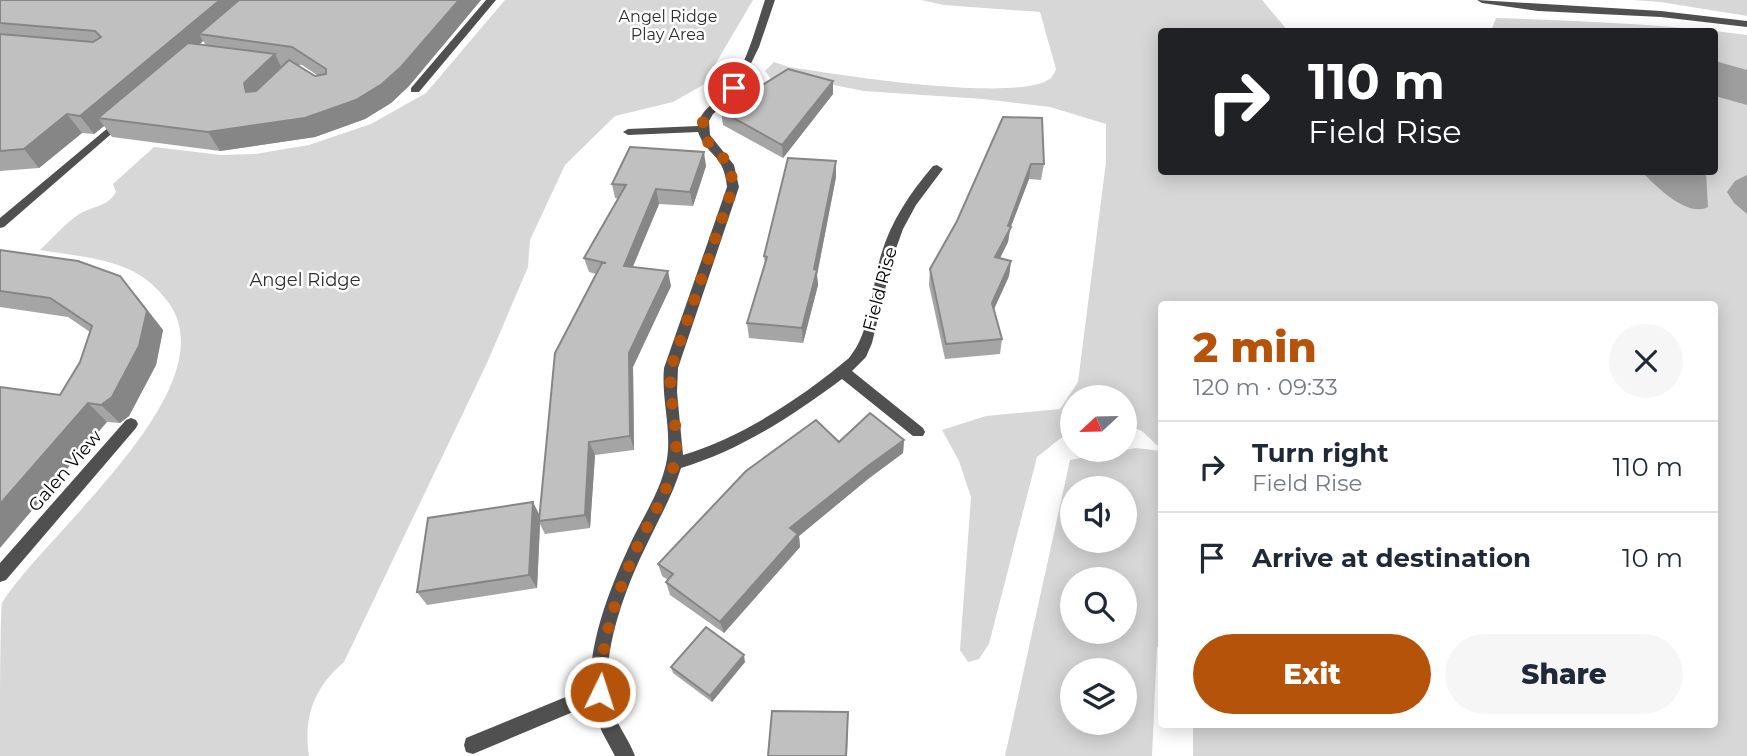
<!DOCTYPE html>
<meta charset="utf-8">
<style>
:root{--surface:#fff;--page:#f6f6f7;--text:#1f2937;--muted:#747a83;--line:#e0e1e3;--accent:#b45309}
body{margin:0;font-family:Montserrat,sans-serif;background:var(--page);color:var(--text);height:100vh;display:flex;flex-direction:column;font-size:26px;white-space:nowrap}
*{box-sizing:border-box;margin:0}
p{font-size:23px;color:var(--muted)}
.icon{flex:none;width:38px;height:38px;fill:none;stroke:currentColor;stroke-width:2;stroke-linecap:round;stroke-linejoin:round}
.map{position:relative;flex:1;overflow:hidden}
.drawer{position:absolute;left:1158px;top:301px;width:560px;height:427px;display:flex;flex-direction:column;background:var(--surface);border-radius:7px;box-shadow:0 4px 18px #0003}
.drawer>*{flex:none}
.hud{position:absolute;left:1158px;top:28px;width:560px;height:147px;border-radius:7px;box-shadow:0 4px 18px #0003;background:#202124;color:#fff;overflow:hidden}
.needle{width:46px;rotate:248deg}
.fabs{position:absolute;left:1060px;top:385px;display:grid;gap:14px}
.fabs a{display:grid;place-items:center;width:77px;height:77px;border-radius:50%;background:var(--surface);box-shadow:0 4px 18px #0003;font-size:35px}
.pin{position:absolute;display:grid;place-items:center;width:60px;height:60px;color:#fff;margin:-30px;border:4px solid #fff;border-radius:50%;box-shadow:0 2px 7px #0007}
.me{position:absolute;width:77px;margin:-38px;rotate:4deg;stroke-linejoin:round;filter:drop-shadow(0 0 5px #0008)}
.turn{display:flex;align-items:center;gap:24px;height:147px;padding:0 35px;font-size:32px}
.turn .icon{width:91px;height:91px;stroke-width:2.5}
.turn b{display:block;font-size:49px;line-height:60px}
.round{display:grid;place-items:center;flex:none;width:74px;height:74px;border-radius:37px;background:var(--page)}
.head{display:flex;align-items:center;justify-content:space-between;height:119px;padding:0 35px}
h1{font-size:42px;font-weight:800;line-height:52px;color:var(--accent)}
.button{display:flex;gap:14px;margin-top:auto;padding:14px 35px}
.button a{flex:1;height:80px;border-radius:42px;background:var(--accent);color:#fff;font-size:28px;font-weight:800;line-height:80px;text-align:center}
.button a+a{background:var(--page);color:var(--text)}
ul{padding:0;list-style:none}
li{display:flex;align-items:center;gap:21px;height:91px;padding:0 35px;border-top:2px solid var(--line)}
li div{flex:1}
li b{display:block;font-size:26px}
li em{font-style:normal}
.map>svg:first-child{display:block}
</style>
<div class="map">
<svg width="1747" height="756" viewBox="0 0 1747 756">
<rect width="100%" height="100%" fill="#fff"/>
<g fill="#d7d7d7" fill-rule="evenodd">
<path d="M505,0H753L703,85L673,102L615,116L565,165L530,240L528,267L487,363L344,662C314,687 303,718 309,756H0C0,735 0,612 2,603C44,534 237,383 165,298C155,286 143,275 128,269C101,257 69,255 40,250C51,240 70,218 83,212C95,206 108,206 116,192L113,184L154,147L221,155L255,154L309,145L371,124L426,93Z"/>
<path d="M921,0H1262L1288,31L1162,32V172H1715V32L1491,31L1496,18C1580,21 1664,24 1747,35V756H1193V725L1715,724V304H1162V450L1142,431L1125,425V397H1073V436L1061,438L1037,457L989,644L979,659L968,662L960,650L971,497L959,461L942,430L986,416L1060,409L1078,382L1106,162V124L1050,107L983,99L864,91L818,82L771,79L765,71L774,62L789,67C834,74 1019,104 1051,78C1052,77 1056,70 1056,69L1040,12L944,5Z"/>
<path d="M1632,0H1747V16L1661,2Z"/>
<path d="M1136,448L1162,451V648L1157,647L1152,756H1005L1070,460ZM1125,488V541H1073V488ZM1125,579V632H1073V579ZM1125,670V723H1073V670Z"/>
</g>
<g fill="#9e9e9e">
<path d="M1715,61L1747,70V105L1715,96Z"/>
<path d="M1642,172H1706L1708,207C1687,218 1656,186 1642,172Z"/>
<path d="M1747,175V214L1734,203L1727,192L1735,181Z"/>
</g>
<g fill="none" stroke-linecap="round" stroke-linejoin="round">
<g fill="#505050" fill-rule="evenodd">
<path d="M486,0H496L419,92H411V88Z"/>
<path d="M765,0H775L759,47L743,80L732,97L713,114L709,121L710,135L734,165L739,187L678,368L677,392L683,455C743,437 801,398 849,358C872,330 871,288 881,255C891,221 910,193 933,166L937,165L943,169L916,205L903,229L893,257L872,343L866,357L852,371L923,428L925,432L923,436H913L842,379C792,416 741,450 681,468C673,494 660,517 648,542C627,584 599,655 610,703C615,723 628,737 635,756H615L602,732L592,704L473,754L466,752L464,745L466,738L590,687C590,636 612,583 633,538C645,514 660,491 666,464C673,433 661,400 664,368L727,187C724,153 707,157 698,132L628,135L623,132L628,129L698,126C700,110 715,103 725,92C746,68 755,30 765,0Z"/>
<path d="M1477,0L1661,11L1747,21V27L1661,17L1538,11L1482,3Z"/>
<path d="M121,117L125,118V122L4,227L0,228V218Z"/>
<path d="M131,418L136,420L138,424L136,428L6,580L0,582V563L126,420Z"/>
</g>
</g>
<g fill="#a5a5a5" fill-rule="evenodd">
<path d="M0,0H481L409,86L391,103L365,119L315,137L220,151L112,137L104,126L94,134L82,133L39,168L0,171ZM203,41L206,45H199ZM297,65H302L317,75L315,76Z"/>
<path d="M833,94L783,158L723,125L721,111Z"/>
<path d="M1003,117L1044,164L1041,180L1029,179L1010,229L1008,242L1000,258L1011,261L1009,276L994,309L1002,339L1000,354L945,359L929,285L930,269L957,221Z"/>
<path d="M706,166L693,206L659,204L633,267L671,286L633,367L634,450L595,455L590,528L545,534L540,524L537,588L427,605L417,592L539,514L596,274L589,272L584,258L619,199L615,198L612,184Z"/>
<path d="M836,177L817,275L818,285L803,343L749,338L747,323L765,264L764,256Z"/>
<path d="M0,250L136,295L163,330L156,365L129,416L120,423L107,422L60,395L80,362L90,332L68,317L0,307Z"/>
<path d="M904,440L903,453L868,479L799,536L800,547L724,633L670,595L666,582L668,580L662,576L658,564L839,442Z"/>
<path d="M745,662L712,702L673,673L671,667Z"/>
</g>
<g fill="#868686">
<path d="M220,0H251L199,34L203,41L111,120L98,118L104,126L94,134L80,116Z"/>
<path d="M459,0H481L409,86L391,103L365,119L315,137L220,151L208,132L382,84Z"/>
<path d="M275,54L284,73L255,102L246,92L244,83Z"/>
<path d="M833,81V94L783,158L782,145Z"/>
<path d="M67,114L82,133L39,168L24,149Z"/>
<path d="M704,152L706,166L693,206L690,192Z"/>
<path d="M836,161V177L817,275L818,285L803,343L802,328Z"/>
<path d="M1031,164L1029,179L1010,229L1008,242L993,272L995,257Z"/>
<path d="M656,189L659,204L627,280L624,266Z"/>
<path d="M1011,261L1009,276L990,318L992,303Z"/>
<path d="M668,271L671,286L633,367L634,450L630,436L629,353Z"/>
<path d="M120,276L163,330L156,365L129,416L120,423L101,405Z"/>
<path d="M88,403L107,422L0,548V504Z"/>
<path d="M904,440L903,453L868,479L799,536L800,547L724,633L720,622L790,528L868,466Z"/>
<path d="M589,442L595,455L590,528L585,515Z"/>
<path d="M533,502L540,516L539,521L540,524L537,588L529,575Z"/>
<path d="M744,655L745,662L712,702L710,696Z"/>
<path d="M848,712L847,756H846Z"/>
</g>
<g fill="#c0c0c0" stroke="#868686" stroke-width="2">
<path d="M0,0H220L80,116L67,114L24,149L0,151V34L93,42L101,37L95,31L0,23Z"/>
<path d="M239,0H459L401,67L382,84L356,100L305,118L208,132L98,118L188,43L275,54L244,83L246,92L256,91L289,60L315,76L326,74V69L292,47L199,34Z"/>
<path d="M788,69L833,81L782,145L721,111Z"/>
<path d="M1003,117L1042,118L1044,164H1031L1008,226L1011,227L995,257L1011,261L992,303L1002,339L946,344L930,269L957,221Z"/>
<path d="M630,147L704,152L690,192L656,189L624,266L668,271L629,353L630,436L589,442L585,515L539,521L555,353L602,263H606L584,258L626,185L612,184Z"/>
<path d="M788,158L836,161L814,269L817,270L802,328L747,323L767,257L764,256Z"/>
<path d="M0,250L78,261L120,276L147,311L139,346L112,397L101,405L88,403L0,504V387L60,395L80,362L92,326L50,298L0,291Z"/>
<path d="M870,413L904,440L868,466L790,528L798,534L720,622L666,582L673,574L658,564L746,471L816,420L839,442Z"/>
<path d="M533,502L529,575L417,592L428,518Z"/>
<path d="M706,627L744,655L710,696L671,667Z"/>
<path d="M772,711L848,712L846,756H768Z"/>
</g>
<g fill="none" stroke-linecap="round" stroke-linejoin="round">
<path stroke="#b45309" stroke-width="12" stroke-dasharray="0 21.6" d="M600,692C600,645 616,596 635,552C647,524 667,495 674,464C682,433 667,400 671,368L733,187L730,165L707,141L702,124L706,116L734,88"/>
</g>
<g text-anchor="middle" stroke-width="5" stroke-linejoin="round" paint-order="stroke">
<g font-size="16" fill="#2e2e2e" stroke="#fff">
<text x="668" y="22">Angel Ridge<tspan x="668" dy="18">Play Area</tspan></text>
</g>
<g font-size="18" fill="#2e2e2e" stroke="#fff">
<text x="305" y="286">Angel Ridge</text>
</g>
<g font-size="18" fill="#000" stroke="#fff">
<text transform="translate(880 289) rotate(-75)" y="6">Field Rise</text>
<text transform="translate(65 471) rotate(-49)" y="6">Galen View</text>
</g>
</g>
</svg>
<div class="fabs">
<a><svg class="needle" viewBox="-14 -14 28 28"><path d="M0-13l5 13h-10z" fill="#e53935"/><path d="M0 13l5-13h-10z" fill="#747a83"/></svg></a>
<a><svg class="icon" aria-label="sound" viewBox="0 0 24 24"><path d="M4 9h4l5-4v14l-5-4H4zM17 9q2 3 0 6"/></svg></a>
<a><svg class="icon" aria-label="search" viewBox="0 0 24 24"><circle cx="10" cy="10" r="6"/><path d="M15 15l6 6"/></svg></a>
<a><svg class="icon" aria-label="layers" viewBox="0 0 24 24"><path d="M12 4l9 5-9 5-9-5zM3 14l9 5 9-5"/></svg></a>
</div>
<div class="pin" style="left:734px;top:88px;background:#d93025"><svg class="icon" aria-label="arrive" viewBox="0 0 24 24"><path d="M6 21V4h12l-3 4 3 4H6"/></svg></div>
<svg class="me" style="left:600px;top:692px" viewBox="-20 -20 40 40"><circle r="17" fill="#b45309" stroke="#fff" stroke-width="3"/><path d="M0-11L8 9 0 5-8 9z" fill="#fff"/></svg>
<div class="hud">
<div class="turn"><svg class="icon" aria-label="right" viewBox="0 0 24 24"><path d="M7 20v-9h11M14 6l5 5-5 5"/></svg><div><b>110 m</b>Field Rise</div></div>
</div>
<section class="drawer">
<div class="head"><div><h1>2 min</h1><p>120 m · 09:33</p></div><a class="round"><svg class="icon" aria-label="close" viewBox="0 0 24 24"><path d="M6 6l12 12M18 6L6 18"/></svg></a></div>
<ul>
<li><svg class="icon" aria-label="right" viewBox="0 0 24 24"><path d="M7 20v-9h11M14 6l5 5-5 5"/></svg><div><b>Turn right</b><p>Field Rise</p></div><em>110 m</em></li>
<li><svg class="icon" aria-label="arrive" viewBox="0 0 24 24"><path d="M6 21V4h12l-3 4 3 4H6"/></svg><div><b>Arrive at destination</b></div><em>10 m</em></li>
</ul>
<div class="button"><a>Exit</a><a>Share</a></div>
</section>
</div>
